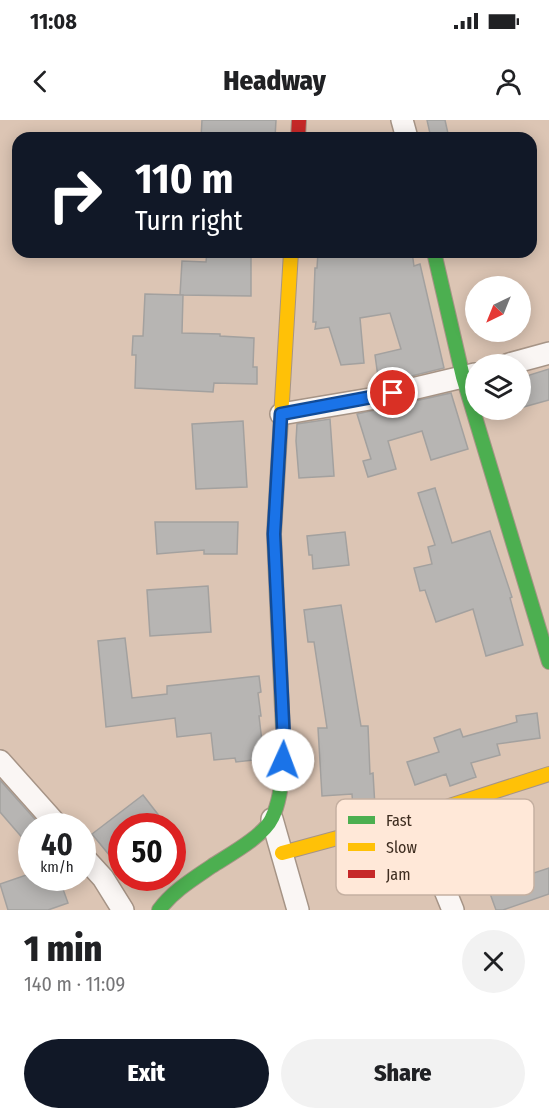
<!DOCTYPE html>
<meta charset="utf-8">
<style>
:root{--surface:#fff;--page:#f2f2f2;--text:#202124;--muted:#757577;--accent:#111827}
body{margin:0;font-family:"Fira Sans Condensed",sans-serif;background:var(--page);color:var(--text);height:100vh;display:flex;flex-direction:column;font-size:22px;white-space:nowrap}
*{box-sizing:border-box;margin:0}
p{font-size:20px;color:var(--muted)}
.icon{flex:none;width:33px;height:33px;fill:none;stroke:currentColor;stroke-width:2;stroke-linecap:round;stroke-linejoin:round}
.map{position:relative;height:790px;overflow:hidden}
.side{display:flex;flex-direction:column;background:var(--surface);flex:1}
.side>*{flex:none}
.guide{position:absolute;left:12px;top:12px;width:525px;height:126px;border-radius:18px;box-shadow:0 3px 15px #0003;background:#111827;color:#fff;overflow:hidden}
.needle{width:39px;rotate:223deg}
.fabs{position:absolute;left:465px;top:156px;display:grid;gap:12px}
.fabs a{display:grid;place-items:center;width:66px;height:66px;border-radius:50%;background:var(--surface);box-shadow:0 3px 15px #0003;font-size:30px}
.speed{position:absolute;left:18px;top:693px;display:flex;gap:12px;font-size:30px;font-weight:700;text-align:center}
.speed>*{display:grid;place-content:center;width:78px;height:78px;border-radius:50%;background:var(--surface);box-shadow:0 3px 15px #0003;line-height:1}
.speed small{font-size:15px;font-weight:400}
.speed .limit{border:9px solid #d22;background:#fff;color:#111}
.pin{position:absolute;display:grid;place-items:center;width:51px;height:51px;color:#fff;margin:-26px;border:3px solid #fff;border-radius:50%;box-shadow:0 2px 6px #0007}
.me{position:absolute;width:66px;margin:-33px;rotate:2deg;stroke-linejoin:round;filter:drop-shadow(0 0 4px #0008)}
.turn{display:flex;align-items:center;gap:21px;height:126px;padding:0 24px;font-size:27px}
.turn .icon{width:78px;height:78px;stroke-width:2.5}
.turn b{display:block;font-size:42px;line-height:51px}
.round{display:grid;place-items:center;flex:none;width:63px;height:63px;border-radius:32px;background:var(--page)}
.summary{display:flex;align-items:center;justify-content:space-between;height:102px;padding:0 24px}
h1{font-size:36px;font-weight:800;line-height:45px}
.action{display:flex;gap:12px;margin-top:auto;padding:12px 24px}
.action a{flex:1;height:69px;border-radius:36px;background:var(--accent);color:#fff;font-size:24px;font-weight:800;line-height:69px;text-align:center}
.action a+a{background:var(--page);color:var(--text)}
.status{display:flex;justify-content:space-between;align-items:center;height:42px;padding:0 30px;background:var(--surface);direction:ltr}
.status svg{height:16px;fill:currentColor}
header{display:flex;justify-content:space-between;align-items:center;height:78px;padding:0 24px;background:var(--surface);font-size:27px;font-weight:800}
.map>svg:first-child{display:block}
</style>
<div class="status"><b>11:08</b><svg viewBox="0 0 49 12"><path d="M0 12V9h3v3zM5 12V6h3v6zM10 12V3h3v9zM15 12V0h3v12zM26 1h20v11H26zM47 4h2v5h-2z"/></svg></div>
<header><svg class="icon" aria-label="back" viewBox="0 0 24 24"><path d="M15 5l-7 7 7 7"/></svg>Headway<svg class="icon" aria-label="person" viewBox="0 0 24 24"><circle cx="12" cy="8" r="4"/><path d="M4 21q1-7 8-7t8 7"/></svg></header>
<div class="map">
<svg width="549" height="790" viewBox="0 0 549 790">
<rect width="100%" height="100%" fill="#dcc5b4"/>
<g fill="#b7b5b3" stroke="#a3a19f" stroke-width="1.5">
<path d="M202,0H276L275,18H201Z"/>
<path d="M427,0H445L449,18H431Z"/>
<path d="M207,132H251V176L180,175L182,141L206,142Z"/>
<path d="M318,132H412L414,146L420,144L444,248L379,264L375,235L401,229L390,193L360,198L364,243L341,245L329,207L315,209L316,202H313L315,148H317Z"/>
<path d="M145,174L183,175L182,213L220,214V216L254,218L253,247H257V264L214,263L213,272L135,268L136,235H132L133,216H143Z"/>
<path d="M549,249V280L520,288V258Z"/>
<path d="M451,273L468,329L431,340L422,311L388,321L396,349L368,357L363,341L371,339L357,294Z"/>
<path d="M330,299L334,356L299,358L296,321L297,304Z"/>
<path d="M243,301L247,367L196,369L192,304Z"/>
<path d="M435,368L452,423L490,411L512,477L510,478L523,525L486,536L473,489L436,502L425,470L420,471L414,448L432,444L428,427L435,425L418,373Z"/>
<path d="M155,402H238L237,434H204V430L157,434Z"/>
<path d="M345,412L349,445L313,449L312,435H309L307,416Z"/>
<path d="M208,466L211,512L150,516L147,470Z"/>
<path d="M341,485L361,606H368L370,654L373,653L375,687L353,688L352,674L322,676L318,608H327L314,522H308L304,490Z"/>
<path d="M125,518L132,578L167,574V566L259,556L261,572L258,573L261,596H259L264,639L236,642L235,638L214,640L211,613L177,617L175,598L106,607L98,521Z"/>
<path d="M537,593L540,618L497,624L500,635L471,643L476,657L450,666L446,654L415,665L407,642L439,632L434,618L460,609L463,617L517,602L516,596Z"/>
<path d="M0,660L41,706H32V729L0,692Z"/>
<path d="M143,675L160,697L149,706H122V727L110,736L92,714Z"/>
<path d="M549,748V774L503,790H496L488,768Z"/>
<path d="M32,753V758H59L68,783L48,790H8L0,764Z"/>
</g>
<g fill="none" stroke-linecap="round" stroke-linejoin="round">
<defs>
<g id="street">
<path d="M402,0L407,18"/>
<path d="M509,244L549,233"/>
<path d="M281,294L370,279L475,254"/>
<path d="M0,641L58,706"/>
<path d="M415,697L453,790"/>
<path d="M272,699L298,790"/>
<path d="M82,735L103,758L123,790"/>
</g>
<g id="fast">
<path d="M434,132L463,257L549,542"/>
<path d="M159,790C173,771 193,759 212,746C229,735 264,716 272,698C286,670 284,619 282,589"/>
</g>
<g id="slow">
<path d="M282,589L274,414L291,132"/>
<path d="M282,733L415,697L549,654"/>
</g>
<path id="jam" d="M298,18L299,0"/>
</defs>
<use href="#street" stroke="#a69486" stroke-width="24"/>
<use href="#fast" stroke="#a69486" stroke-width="16"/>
<use href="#slow" stroke="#a69486" stroke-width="16"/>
<use href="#jam" stroke="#a69486" stroke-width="16"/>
<use href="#street" stroke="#faf6f4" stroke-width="21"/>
<use href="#fast" stroke="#4caf50" stroke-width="14"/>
<use href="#slow" stroke="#ffc107" stroke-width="14"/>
<use href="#jam" stroke="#c62828" stroke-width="14"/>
</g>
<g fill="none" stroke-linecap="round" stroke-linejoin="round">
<defs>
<path id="route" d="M283,640L284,624L274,414L281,294L393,273"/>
</defs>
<use href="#route" stroke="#114b97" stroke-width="15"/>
<use href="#route" stroke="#1a73e8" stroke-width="10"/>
</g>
<rect x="336" y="679" width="198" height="96" rx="9" fill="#ffe8d8" stroke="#c5b0a1" stroke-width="1.5"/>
<rect x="348" y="696" width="27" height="8" fill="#4caf50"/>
<rect x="348" y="723" width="27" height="8" fill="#ffc107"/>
<rect x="348" y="750" width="27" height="8" fill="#c62828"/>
<g font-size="16" fill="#3e2d20">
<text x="386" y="706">Fast</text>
<text x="386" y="733">Slow</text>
<text x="386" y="760">Jam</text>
</g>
</svg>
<div class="fabs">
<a><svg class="needle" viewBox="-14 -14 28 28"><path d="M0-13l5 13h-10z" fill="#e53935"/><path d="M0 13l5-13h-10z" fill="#757577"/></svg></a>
<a><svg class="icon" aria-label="layers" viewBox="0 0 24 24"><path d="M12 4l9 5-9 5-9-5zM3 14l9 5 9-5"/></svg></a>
</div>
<div class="speed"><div>40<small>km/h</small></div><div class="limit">50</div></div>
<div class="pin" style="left:393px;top:273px;background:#d93025"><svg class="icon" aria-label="arrive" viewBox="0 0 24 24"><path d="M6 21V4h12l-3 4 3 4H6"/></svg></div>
<svg class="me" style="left:283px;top:640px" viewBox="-20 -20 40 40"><circle r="19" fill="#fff"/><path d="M0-13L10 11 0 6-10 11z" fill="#1a73e8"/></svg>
<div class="guide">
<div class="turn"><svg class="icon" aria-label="right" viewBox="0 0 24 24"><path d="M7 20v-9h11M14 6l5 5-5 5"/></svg><div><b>110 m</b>Turn right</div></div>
</div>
</div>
<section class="side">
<div class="summary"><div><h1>1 min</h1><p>140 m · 11:09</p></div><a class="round"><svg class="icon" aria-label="close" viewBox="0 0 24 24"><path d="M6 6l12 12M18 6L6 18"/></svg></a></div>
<div class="action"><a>Exit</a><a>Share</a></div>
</section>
